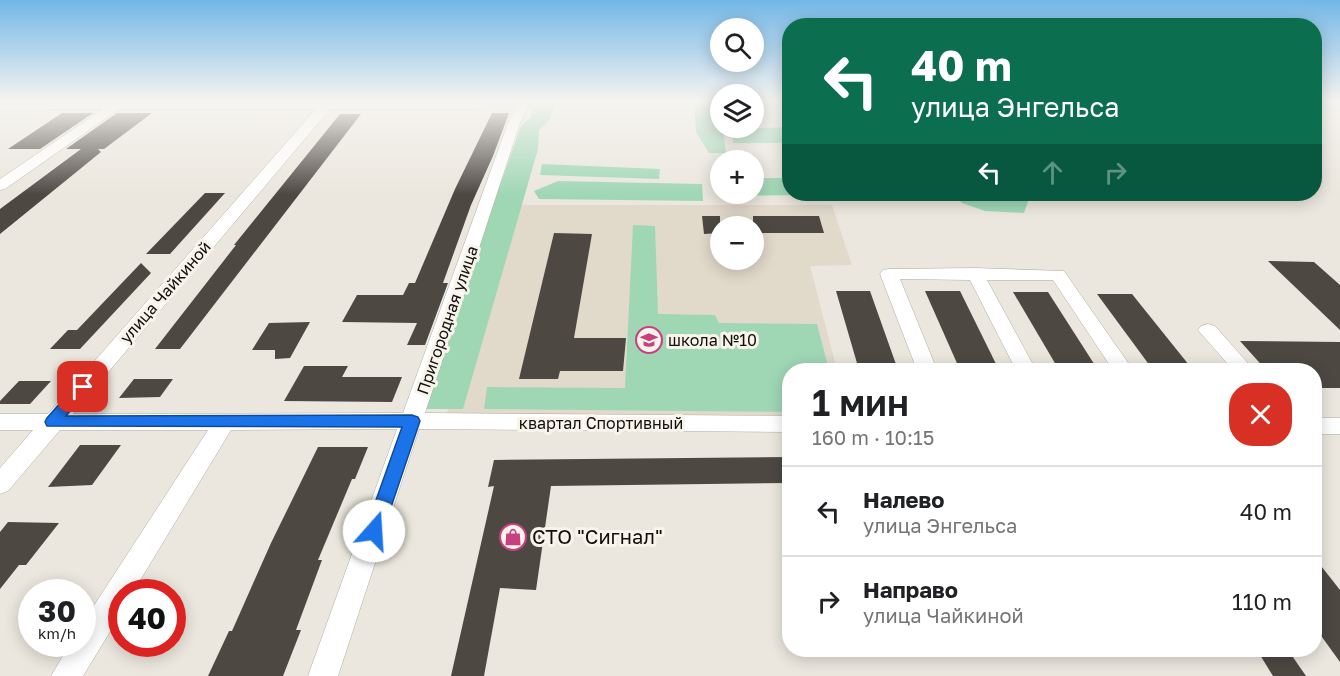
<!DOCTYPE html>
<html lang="ru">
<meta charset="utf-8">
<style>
:root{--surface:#fff;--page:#f2f2f2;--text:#202124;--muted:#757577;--line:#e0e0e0}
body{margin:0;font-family:"Golos Text",sans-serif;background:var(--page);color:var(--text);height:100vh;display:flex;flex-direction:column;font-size:22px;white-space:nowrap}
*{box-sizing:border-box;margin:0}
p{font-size:20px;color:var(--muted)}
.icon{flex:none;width:33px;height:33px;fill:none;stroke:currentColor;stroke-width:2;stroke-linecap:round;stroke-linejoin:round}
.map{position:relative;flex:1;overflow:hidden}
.details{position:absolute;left:782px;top:363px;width:540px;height:294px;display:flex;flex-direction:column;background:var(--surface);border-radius:24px;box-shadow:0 3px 15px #0003}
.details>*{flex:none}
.guide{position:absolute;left:782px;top:18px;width:540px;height:183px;border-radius:24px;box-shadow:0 3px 15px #0003;background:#0b6e4f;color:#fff;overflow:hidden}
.controls{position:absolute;left:710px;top:18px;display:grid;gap:12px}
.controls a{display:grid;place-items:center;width:54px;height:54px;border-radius:50%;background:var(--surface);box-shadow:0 3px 15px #0003;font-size:30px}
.speed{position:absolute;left:18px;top:579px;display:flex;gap:12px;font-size:30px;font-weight:700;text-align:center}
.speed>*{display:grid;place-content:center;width:78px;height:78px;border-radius:50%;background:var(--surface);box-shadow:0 3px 15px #0003;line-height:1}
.speed small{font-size:15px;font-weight:400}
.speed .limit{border:9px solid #d22;background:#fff;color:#111}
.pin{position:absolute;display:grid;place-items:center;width:51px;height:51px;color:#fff;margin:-26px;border-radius:12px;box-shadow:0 3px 9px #0006}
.me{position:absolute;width:66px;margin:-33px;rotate:19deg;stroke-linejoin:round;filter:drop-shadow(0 0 4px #0008)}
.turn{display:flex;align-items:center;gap:21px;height:126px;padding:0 30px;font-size:27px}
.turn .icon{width:78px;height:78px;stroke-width:2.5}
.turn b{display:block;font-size:42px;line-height:51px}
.lanes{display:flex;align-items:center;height:57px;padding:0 30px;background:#0003;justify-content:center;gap:30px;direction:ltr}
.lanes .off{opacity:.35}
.round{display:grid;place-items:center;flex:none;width:63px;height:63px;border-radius:24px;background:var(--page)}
.head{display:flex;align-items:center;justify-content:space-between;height:102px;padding:0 30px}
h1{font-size:36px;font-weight:600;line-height:45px}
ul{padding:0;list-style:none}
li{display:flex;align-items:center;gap:18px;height:90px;padding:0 30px;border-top:2px solid var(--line)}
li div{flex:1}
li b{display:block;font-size:22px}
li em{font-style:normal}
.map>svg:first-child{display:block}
</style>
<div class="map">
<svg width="1340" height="676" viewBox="0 0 1340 676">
<rect width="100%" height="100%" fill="#ebe7de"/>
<path fill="#e1d9ca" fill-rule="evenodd" d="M511,205H832L852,265L810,266L837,370H789V415L446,416ZM720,226H753V260H720Z"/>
<g fill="#9fd7b5">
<path d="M535,101H555L550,119L539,130L538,149L463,409H421L521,126L530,118Z"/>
<path d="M694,101H719L720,128H723L726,153H709L696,132Z"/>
<path d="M789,127V143H733L732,129Z"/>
<path d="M542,164L660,169L659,179L540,175Z"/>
<path d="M717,178H720V194H753V178H789V194L806,195L719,196Z"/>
<path d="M558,181L702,184L703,201L539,199L534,191Z"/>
<path d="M923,194H1022L1028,202L1024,213L985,211L962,203L954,196Z"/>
<path d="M633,225L655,226L658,314L715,315L719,323L817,324L829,370H789V412L484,409L487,387L625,388Z"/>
</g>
<g fill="#4e4843">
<path d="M62,113H93L40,149H8Z"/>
<path d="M117,113H152L104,149H98L101,152L0,234V209L81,149H66Z"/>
<path d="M492,113H509L493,156L471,205L443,283H448L425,345H407L417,323L342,322L357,295H403L409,283H415L455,189Z"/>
<path d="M340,114H361L180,349H155L236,245H234Z"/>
<path d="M205,193H225L170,254H146Z"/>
<path d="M702,216H720V233L704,234Z"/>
<path d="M753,216H819L824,233H753Z"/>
<path d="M554,233L592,234L574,338H626L623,371H560L558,379H519Z"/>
<path d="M1268,261L1314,262L1340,285V330Z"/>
<path d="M141,263L151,273L80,349H50L68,330H77Z"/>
<path d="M836,291H870L898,370H859Z"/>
<path d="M925,291H960L999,370H960Z"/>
<path d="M1013,292H1048L1098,370H1059Z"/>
<path d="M1097,294H1132L1193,370H1153Z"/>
<path d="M310,322L290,358L275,359V350H252L269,323Z"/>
<path d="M1240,341L1340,342V388H1314V370H1266Z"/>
<path d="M304,366H348L342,377H402L392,402L284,401Z"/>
<path d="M134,379H173L160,397L119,398Z"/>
<path d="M19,381H51L30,404H0V401Z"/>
<path d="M80,445H121L92,485L48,487Z"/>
<path d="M318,447H368L355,479H352L318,560H322L296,630H301L283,676H208L229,631H232L271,543Z"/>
<path d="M789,457V483L551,486L536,590L500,588L484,676H451L494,486L488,487L494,460Z"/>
<path d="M8,522L59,523L26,565H19L0,589V532Z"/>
<path d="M1314,557L1340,590V662L1314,626Z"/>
<path d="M1257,650H1288L1306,676H1273Z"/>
</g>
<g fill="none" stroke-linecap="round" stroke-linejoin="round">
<defs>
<g id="minor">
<path d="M117,101H496L476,109H330L73,414L403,413L508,123L519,101H531L520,123L425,413L789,416V432L419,429L338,676H308L397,429L231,430L133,592H122V612L83,676H51L70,644H82V624L208,430H60L8,491L0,494V468L33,430H0V414H48L316,109H119L5,189L0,190V179L103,109L0,110V102Z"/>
<path d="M975,268L1064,271L1133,370H1113L1053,280H987L1036,370H1016L970,280L900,279L937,370H917L880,274L883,270L889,269Z"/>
<path d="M1208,324L1215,326L1254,370H1233L1198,330L1201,326Z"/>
<rect x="1314" y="418" width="26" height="16"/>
</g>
</defs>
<use href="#minor" stroke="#b0aca4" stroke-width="1"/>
<use href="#minor" fill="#fff" fill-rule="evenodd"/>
</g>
<linearGradient id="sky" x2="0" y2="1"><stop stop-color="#73b7e7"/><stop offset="0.52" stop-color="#f6f4f0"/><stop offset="1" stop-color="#f6f4f0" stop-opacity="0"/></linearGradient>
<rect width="1340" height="195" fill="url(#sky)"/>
<path fill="#1a73e8" stroke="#114b97" stroke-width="1.5" d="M83,382L90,387L66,416L412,415L418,417L420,421L383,531L380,536L374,539L368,536L365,531L402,427L47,426L45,422L47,418L78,383Z"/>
<defs>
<symbol id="school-ring" viewBox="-11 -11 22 22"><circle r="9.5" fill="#f8f4ec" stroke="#c8407f" stroke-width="1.5"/><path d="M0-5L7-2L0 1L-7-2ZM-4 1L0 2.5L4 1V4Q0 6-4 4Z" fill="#c8407f"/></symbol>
<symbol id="shop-ring" viewBox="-11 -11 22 22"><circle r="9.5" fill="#f8f4ec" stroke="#c8407f" stroke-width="1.5"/><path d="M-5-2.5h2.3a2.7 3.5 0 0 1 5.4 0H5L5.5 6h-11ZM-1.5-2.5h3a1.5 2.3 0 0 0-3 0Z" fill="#c8407f"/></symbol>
</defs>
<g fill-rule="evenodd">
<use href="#school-ring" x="634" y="325" width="30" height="30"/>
<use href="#shop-ring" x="498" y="522" width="30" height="30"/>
</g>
<g text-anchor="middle" stroke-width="6" stroke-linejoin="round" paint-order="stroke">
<g font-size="16" fill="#11100d" stroke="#f8f4ec">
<text transform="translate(165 292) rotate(-49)" y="6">улица Чайкиной</text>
<text transform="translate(447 320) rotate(-71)" y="6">Пригородная улица</text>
<text x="601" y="429">квартал Спортивный</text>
</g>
<g font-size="16" fill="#11100d" stroke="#f8f4ec" text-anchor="start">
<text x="668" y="346">школа №10</text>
</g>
<g font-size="20" fill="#11100d" stroke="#f8f4ec" text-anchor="start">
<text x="532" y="544">СТО "Сигнал"</text>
</g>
</g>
</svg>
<div class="controls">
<a><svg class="icon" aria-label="search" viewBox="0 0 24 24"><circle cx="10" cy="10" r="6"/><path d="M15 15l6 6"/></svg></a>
<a><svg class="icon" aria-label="layers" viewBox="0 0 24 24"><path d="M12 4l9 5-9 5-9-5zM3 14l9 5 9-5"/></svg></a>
<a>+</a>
<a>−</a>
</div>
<div class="speed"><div>30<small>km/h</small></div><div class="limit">40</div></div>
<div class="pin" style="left:83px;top:387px;background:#d93025"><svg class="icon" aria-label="arrive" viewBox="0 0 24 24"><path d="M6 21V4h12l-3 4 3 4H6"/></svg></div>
<svg class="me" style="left:374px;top:531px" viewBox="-20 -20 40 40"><circle r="19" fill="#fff"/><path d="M0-13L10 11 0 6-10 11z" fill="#1a73e8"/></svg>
<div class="guide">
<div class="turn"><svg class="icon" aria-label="left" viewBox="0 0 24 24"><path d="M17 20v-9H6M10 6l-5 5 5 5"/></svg><div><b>40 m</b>улица Энгельса</div></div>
<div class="lanes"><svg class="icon" aria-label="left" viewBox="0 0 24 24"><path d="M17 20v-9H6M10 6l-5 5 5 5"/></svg><svg class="icon off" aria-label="ahead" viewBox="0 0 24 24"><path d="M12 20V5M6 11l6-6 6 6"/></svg><svg class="icon off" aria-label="right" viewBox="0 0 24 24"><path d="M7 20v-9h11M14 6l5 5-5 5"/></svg></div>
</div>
<section class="details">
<div class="head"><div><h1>1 мин</h1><p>160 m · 10:15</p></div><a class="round" style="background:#d93025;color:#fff"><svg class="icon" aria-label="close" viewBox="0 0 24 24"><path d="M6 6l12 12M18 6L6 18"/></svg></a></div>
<ul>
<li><svg class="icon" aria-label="left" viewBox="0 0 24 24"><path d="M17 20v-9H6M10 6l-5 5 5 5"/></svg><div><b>Налево</b><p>улица Энгельса</p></div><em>40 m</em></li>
<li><svg class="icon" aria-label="right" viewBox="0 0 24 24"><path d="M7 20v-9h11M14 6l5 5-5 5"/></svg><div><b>Направо</b><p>улица Чайкиной</p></div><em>110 m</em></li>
</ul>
</section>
</div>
